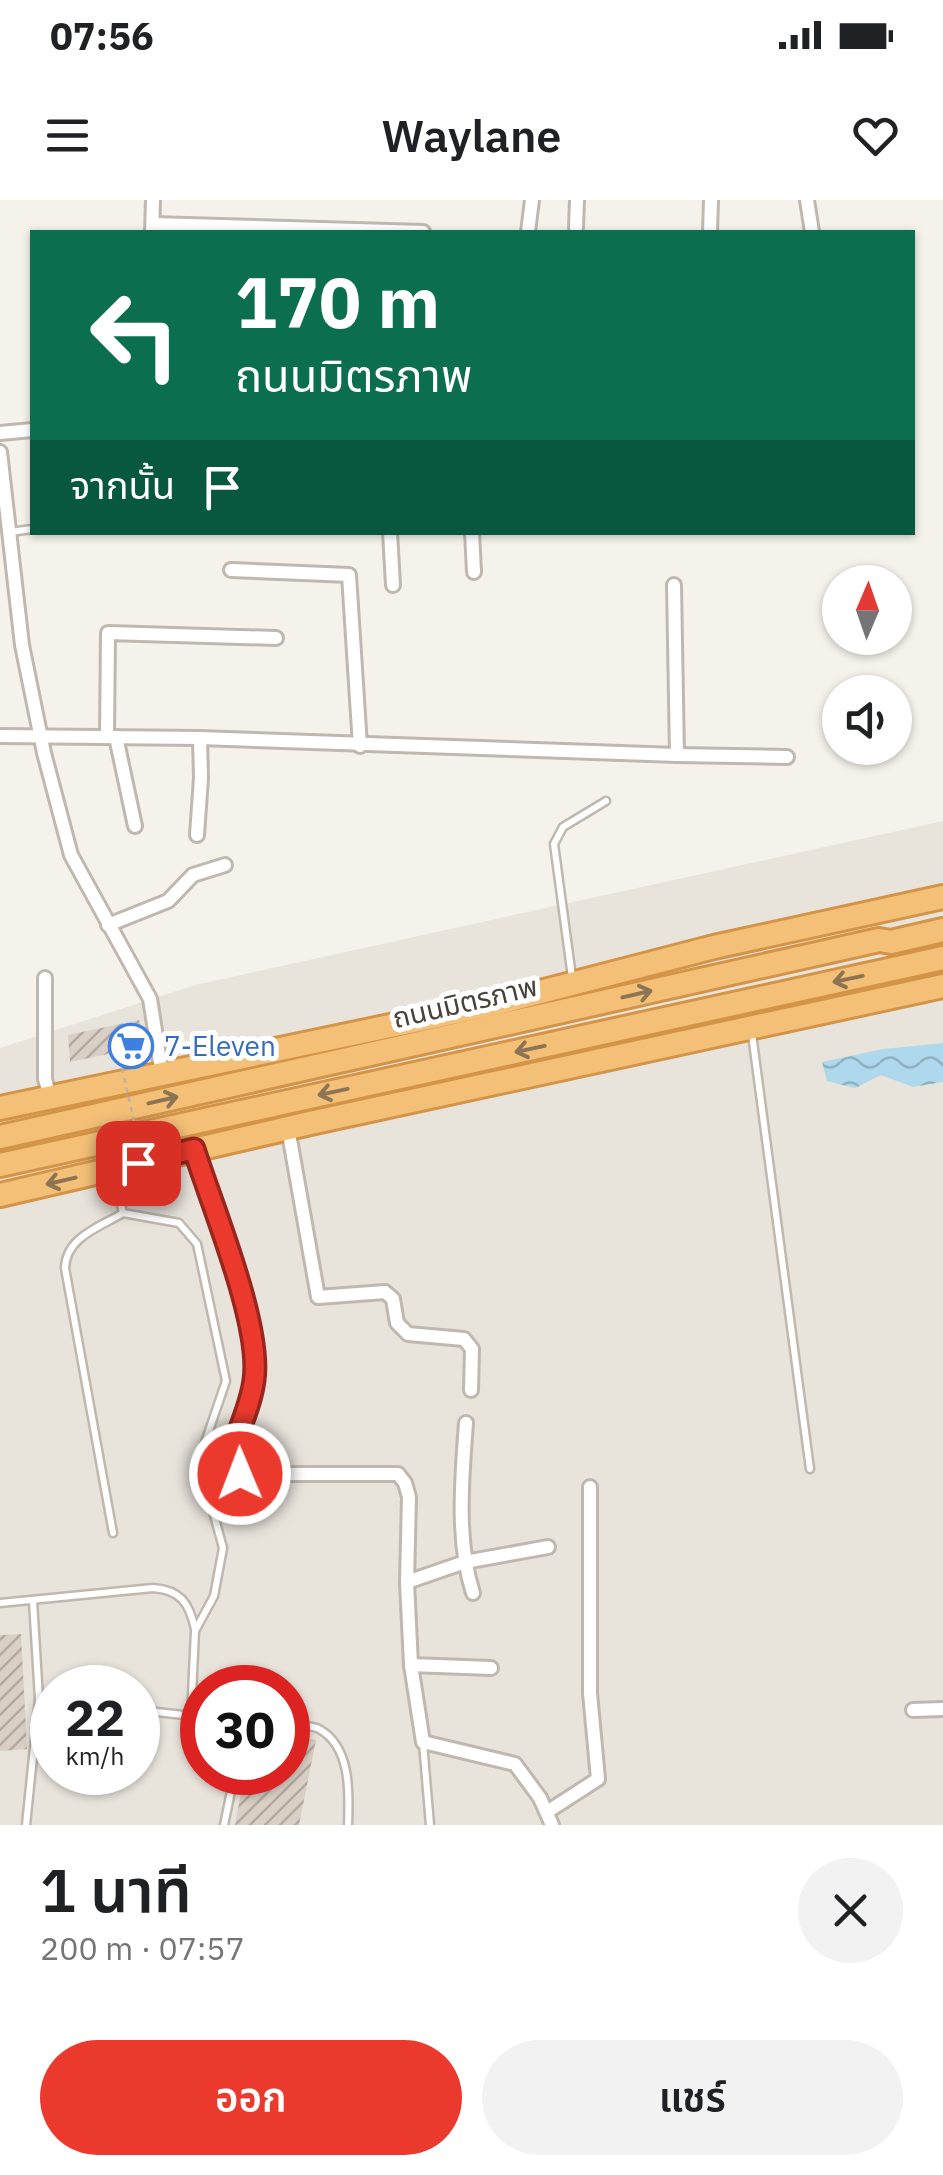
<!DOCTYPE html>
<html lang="th">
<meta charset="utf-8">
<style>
:root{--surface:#fff;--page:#f2f2f2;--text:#202124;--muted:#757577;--accent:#eb3a2d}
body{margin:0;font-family:"IBM Plex Sans","Noto Sans Thai",sans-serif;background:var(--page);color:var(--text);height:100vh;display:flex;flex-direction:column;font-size:38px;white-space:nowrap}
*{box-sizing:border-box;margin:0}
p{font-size:32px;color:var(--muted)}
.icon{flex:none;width:55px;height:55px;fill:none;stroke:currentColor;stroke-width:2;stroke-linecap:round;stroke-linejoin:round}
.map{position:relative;height:1625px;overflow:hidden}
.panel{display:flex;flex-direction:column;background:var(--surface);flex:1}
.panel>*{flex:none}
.guide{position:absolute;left:30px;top:30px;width:885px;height:305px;border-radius:0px;box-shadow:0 2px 8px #0004;background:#0b6e4f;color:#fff;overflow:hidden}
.needle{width:65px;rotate:2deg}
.fabs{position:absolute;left:822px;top:365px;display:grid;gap:20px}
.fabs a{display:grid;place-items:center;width:90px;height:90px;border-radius:50%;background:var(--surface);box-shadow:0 2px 8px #0004;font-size:50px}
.speed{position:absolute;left:30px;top:1465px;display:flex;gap:20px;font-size:50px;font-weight:700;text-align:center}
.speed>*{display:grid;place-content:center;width:130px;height:130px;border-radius:50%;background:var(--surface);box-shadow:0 2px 8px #0004;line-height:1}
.speed small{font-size:25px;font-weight:400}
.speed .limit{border:15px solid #d22;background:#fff;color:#111}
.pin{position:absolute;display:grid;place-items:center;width:85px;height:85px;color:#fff;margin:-42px;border-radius:20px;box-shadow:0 5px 15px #0006}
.me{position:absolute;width:110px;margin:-55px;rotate:359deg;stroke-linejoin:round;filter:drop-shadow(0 0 8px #0008)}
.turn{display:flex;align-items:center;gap:35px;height:210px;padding:0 40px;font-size:45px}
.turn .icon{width:130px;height:130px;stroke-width:2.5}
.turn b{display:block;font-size:70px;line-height:85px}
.then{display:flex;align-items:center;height:95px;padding:0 40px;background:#0003;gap:20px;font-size:38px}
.round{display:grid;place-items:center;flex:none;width:105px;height:105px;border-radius:52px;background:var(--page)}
.summary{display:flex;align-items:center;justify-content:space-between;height:170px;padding:0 40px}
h1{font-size:60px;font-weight:600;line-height:75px}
.button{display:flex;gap:20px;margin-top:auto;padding:20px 40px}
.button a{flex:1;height:115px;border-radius:60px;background:var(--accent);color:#fff;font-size:40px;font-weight:600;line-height:115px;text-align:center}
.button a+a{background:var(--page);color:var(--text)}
.status{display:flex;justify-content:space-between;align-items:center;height:70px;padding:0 50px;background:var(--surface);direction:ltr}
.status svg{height:28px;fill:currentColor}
header{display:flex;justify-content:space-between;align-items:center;height:130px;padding:0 40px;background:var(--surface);font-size:45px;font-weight:600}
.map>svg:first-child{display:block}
</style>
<div class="status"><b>07:56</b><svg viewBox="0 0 49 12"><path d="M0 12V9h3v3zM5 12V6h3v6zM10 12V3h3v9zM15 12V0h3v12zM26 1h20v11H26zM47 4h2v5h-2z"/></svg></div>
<header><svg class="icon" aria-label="menu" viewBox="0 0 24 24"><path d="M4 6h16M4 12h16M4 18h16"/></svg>Waylane<svg class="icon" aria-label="heart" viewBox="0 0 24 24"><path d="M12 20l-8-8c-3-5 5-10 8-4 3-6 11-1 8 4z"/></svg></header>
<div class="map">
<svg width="943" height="1625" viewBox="0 0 943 1625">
<defs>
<pattern id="water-waves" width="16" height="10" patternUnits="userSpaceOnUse" patternTransform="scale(2.5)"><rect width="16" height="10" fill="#aed8ec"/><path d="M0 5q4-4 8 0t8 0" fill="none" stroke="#90b1c0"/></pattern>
<pattern id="building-hatch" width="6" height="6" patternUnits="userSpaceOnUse" patternTransform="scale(2.5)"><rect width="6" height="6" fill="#d9cfc5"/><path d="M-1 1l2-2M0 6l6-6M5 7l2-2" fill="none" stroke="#b2aaa1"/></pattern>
</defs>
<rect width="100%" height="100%" fill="#f5f2ec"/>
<path fill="#e8e3db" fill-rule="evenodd" d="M943,621V1625H0V848L195,785ZM52,1488H138V1572H52ZM202,1488H288V1572H202Z"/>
<path fill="url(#water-waves)" d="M943,843V882L913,887L881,875L855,888L827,881L822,862L883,849Z"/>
<g fill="url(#building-hatch)">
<path d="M139,820L145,846L70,862L68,835Z"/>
<path d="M21,1434L27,1549L0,1551V1435Z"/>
<path d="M288,1535L316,1540L299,1625H235L245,1572H288Z"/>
</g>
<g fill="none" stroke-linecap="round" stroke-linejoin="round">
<defs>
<g id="lane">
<path d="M10,332L32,329"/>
<path d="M572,777L554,644L563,627L606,601"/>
<path d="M752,834L810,1269"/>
<path d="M114,975L123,1013L179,1023L197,1044L226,1181L199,1260L223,1348L214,1396L195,1431L191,1516"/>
<path d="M113,1333L65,1068C66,1037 100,1027 123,1013"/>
<path d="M33,1401L39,1499L52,1501"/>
<path d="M0,1403L153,1388C180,1390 189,1402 195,1429"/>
<path d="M138,1510L202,1517"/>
<path d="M288,1525C296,1526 312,1525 319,1529C352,1547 349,1595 348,1625"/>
<path d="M423,1543L430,1625"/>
<path d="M26,1625L39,1499"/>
<path d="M224,1625L235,1572"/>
</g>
<g id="street">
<path d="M807,0L812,32"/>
<path d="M153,24L423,32"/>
<path d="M576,28L577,0"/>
<path d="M152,32L153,0"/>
<path d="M528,32L532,0"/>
<path d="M710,32L711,0"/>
<path d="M0,233L32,230"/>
<path d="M0,252L22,445L44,553L71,655L150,799L160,862"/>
<path d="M390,332L393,385"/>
<path d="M472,332L474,372"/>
<path d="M231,370L349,375L360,546"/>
<path d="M0,536L200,538L677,555L674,385"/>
<path d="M107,537L108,433L276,438"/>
<path d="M116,537L135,626"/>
<path d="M677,555L787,557"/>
<path d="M197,635L201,578L200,538"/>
<path d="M108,725L168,701L193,675L225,665"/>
<path d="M45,778V879L50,897"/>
<path d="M288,928L318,1097L385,1092L393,1099L397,1123L408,1134L464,1139L472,1149L471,1190"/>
<path d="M194,949C212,1005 262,1126 254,1180C251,1205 238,1231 231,1254L232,1266L240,1274H398L405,1283L409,1297L407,1382L411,1465L423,1542L515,1564L540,1598L552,1625"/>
<path d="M466,1223C462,1277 456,1341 473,1393"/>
<path d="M407,1382L465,1362L548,1347"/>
<path d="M411,1465L491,1468"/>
<path d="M913,1510L943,1509"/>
<path d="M547,1612L598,1579L590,1493V1287"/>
</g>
<g id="highway">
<path d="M0,908L490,805L714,747L943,697"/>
<path d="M0,937L879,740L891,742L943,730"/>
<path d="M0,965L943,758"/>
<path d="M0,995L310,923L943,786"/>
</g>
</defs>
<use href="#lane" stroke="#c0b8af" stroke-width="11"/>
<use href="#street" stroke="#c0b8af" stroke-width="18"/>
<use href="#highway" stroke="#d39448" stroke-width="28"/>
<use href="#lane" stroke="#fff" stroke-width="6"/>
<use href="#street" stroke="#fff" stroke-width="12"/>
<use href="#highway" stroke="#f4c078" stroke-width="22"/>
<path stroke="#c1b3a1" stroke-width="2.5" stroke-dasharray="5 5" stroke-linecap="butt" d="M122,868L146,974"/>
</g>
<defs><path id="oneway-shaft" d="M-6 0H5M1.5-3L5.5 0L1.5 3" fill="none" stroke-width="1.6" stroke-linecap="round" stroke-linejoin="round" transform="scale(2.5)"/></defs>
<g stroke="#8d7453">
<use href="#oneway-shaft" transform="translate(848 779) rotate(168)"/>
<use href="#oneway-shaft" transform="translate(637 794) rotate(-13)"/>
<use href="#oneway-shaft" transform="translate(530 849) rotate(168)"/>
<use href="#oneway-shaft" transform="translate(333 892) rotate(168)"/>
<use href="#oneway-shaft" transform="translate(163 900) rotate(-13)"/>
<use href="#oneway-shaft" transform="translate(61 981) rotate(167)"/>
</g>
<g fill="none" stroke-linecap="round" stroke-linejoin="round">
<defs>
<path id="route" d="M138,963L194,949C212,1006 262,1125 254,1180C251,1205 238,1231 231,1254L232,1266L240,1274"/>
</defs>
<use href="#route" stroke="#99261d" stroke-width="25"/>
<use href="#route" stroke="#eb3a2d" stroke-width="18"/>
</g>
<defs>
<symbol id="supermarket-ring" viewBox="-11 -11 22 22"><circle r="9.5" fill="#fff" stroke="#3f7fe0" stroke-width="1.5"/><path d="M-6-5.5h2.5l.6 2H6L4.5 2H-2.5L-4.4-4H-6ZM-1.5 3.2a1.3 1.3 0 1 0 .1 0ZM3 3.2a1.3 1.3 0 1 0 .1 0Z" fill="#3f7fe0"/></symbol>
</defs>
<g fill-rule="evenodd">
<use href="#supermarket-ring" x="106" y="821" width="50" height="50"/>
</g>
<g text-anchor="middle" stroke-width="10" stroke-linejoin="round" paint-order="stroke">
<g font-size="28" fill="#49423a" stroke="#fff">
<text transform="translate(465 802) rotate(-13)" y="10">ถนนมิตรภาพ</text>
</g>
<g font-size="28" fill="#366cbe" stroke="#fff" text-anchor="start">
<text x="164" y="856">7-Eleven</text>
</g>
</g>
</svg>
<div class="fabs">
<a><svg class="needle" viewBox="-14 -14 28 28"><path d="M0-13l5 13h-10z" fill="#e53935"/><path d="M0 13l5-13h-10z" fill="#757577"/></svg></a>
<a><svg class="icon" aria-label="sound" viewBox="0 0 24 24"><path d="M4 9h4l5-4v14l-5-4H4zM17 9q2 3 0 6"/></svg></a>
</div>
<div class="speed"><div>22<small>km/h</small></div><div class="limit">30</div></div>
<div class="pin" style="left:138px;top:963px;background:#d93025"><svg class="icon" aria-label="arrive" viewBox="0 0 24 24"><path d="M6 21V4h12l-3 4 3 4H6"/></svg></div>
<svg class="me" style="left:240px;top:1274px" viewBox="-20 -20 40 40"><circle r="17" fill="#eb3a2d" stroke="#fff" stroke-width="3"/><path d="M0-11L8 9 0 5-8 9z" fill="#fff"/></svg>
<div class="guide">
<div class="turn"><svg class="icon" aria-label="left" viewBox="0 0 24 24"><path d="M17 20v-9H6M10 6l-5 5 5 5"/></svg><div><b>170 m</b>ถนนมิตรภาพ</div></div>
<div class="then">จากนั้น<svg class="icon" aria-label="arrive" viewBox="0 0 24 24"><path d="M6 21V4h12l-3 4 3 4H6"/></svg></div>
</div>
</div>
<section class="panel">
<div class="summary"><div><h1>1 นาที</h1><p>200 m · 07:57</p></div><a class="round"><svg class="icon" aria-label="close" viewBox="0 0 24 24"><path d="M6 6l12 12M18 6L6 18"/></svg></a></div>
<div class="button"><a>ออก</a><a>แชร์</a></div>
</section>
